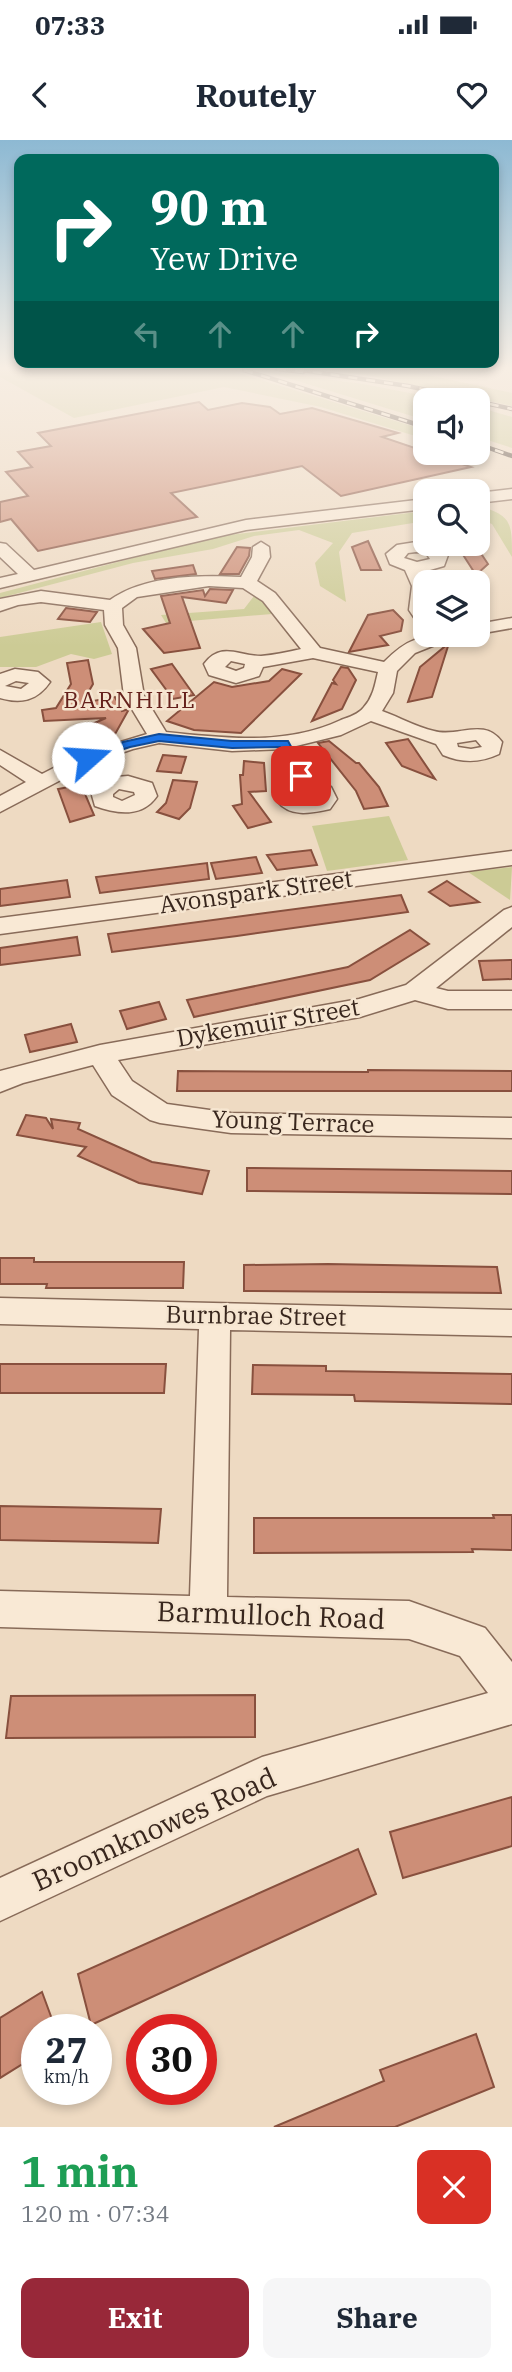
<!DOCTYPE html>
<meta charset="utf-8">
<style>
:root{--surface:#fff;--page:#f6f6f7;--text:#1f2937;--muted:#747a83;--accent:#982839}
body{margin:0;font-family:"IBM Plex Serif",serif;background:var(--page);color:var(--text);height:100vh;display:flex;flex-direction:column;font-size:26px;white-space:nowrap}
*{box-sizing:border-box;margin:0}
p{font-size:23px;color:var(--muted)}
.icon{flex:none;width:38px;height:38px;fill:none;stroke:currentColor;stroke-width:2;stroke-linecap:round;stroke-linejoin:round}
.map{position:relative;height:1987px;overflow:hidden}
.panel{display:flex;flex-direction:column;background:var(--surface);flex:1}
.panel>*{flex:none}
.banner{position:absolute;left:14px;top:14px;width:485px;height:214px;border-radius:14px;box-shadow:0 4px 10px #0003;background:#00695c;color:#fff;overflow:hidden}
.fabs{position:absolute;left:413px;top:248px;display:grid;gap:14px}
.fabs a{display:grid;place-items:center;width:77px;height:77px;border-radius:14px;background:var(--surface);box-shadow:0 4px 10px #0003;font-size:35px}
.speed{position:absolute;left:21px;top:1874px;display:flex;gap:14px;font-size:35px;font-weight:700;text-align:center}
.speed>*{display:grid;place-content:center;width:91px;height:91px;border-radius:50%;background:var(--surface);box-shadow:0 4px 10px #0003;line-height:1}
.speed small{font-size:18px;font-weight:400}
.speed .limit{border:10px solid #d22;background:#fff;color:#111}
.pin{position:absolute;display:grid;place-items:center;width:60px;height:60px;color:#fff;margin:-30px;border-radius:14px;box-shadow:0 4px 10px #0006}
.me{position:absolute;width:77px;margin:-38px;rotate:71deg;stroke-linejoin:round;filter:drop-shadow(0 0 5px #0008)}
.turn{display:flex;align-items:center;gap:24px;height:147px;padding:0 21px;font-size:32px}
.turn .icon{width:91px;height:91px;stroke-width:2.5}
.turn b{display:block;font-size:49px;line-height:60px}
.lanes{display:flex;align-items:center;height:66px;padding:0 21px;background:#0003;justify-content:center;gap:35px;direction:ltr}
.lanes .off{opacity:.35}
.round{display:grid;place-items:center;flex:none;width:74px;height:74px;border-radius:14px;background:var(--page)}
.headline{display:flex;align-items:center;justify-content:space-between;height:119px;padding:0 21px}
h1{font-size:42px;font-weight:700;line-height:52px;color:#1e9e55}
.primary-button{display:flex;gap:14px;margin-top:auto;padding:14px 21px}
.primary-button a{flex:1;height:80px;border-radius:14px;background:var(--accent);color:#fff;font-size:28px;font-weight:700;line-height:80px;text-align:center}
.primary-button a+a{background:var(--page);color:var(--text)}
.status{display:flex;justify-content:space-between;align-items:center;height:49px;padding:0 35px;background:var(--surface);direction:ltr}
.status svg{height:19px;fill:currentColor}
header{display:flex;justify-content:space-between;align-items:center;height:91px;padding:0 21px;background:var(--surface);font-size:32px;font-weight:700}
.map>svg:first-child{display:block}
</style>
<div class="status"><b>07:33</b><svg viewBox="0 0 49 12"><path d="M0 12V9h3v3zM5 12V6h3v6zM10 12V3h3v9zM15 12V0h3v12zM26 1h20v11H26zM47 4h2v5h-2z"/></svg></div>
<header><svg class="icon" aria-label="back" viewBox="0 0 24 24"><path d="M15 5l-7 7 7 7"/></svg>Routely<svg class="icon" aria-label="heart" viewBox="0 0 24 24"><path d="M12 20l-8-8c-3-5 5-10 8-4 3-6 11-1 8 4z"/></svg></header>
<div class="map">
<svg width="512" height="1987" viewBox="0 0 512 1987">
<rect width="100%" height="100%" fill="#eedac2"/>
<g fill="#cccb95">
<path d="M0,229H203L235,232L425,290V299L321,267L224,247L74,278L0,237Z"/>
<path d="M317,229H400L512,253V266L366,235Z"/>
<path d="M265,231L363,244L451,261H425V280Z"/>
<path d="M478,267L512,277V308L478,297Z"/>
<path d="M478,366C512,375 512,383 512,417L492,384L478,379Z"/>
<path d="M425,371V381L352,393L339,412L346,462L320,446L315,423L333,403L299,390L254,396L213,409L133,423L0,458V453L213,397Z"/>
<path d="M254,456L268,461L272,474L166,483L161,475L244,469Z"/>
<path d="M101,482L112,514L94,519L71,514L36,527H0V497Z"/>
<path d="M389,676L408,720L327,731L312,686Z"/>
<path d="M512,727L510,760L468,732Z"/>
</g>
<g fill="#cd8e77" stroke="#88503e" stroke-width="2">
<path d="M199,262L208,270L242,263L270,267L280,274L312,268L398,293L382,297L471,327L341,356L302,326L171,353L197,377L38,411L11,379L0,382V362L28,356L6,332L32,327L18,312L51,306L38,293Z"/>
<path d="M368,401L381,430H361L352,407Z"/>
<path d="M476,406L488,424L476,435L458,407Z"/>
<path d="M237,407L250,408L249,416L239,434H220Z"/>
<path d="M193,425L196,434L155,439L152,431Z"/>
<path d="M210,449L233,450L226,463L182,457L200,508L164,513L143,489L170,483L161,456L203,450L205,456Z"/>
<path d="M66,468L97,472L90,482L58,479Z"/>
<path d="M393,470L403,480L401,491L380,496L388,505L349,512L368,475Z"/>
<path d="M449,503L432,557L408,562L420,527Z"/>
<path d="M88,520L93,544L82,563L115,557L122,571L129,569L114,596L74,592L106,578L44,581L42,570L56,568L71,544L67,523Z"/>
<path d="M172,524L194,555L173,559L151,529Z"/>
<path d="M341,527L348,528L356,540L342,569L312,581L332,543L336,544L333,540Z"/>
<path d="M282,529L301,534L241,593L194,590L167,581L214,542L232,547L269,541Z"/>
<path d="M408,599L435,639L402,626L386,603Z"/>
<path d="M329,601L356,623H359L379,647L388,666L364,669L356,651L318,603Z"/>
<path d="M163,615L186,617L181,633L157,631Z"/>
<path d="M244,621L264,623L266,651L249,652L271,682L248,688L233,666L242,664L240,635H243Z"/>
<path d="M173,640L197,642L190,668L179,679L157,672L166,663Z"/>
<path d="M90,643L85,654L94,675L70,682L58,649Z"/>
<path d="M311,710L317,725L277,730L267,715Z"/>
<path d="M256,717L262,733L216,739L211,723Z"/>
<path d="M207,723L209,739L100,753L96,737Z"/>
<path d="M67,740L70,757L0,766V749Z"/>
<path d="M447,741L479,762L450,766L429,752Z"/>
<path d="M401,755L408,772L237,796L112,812L108,794Z"/>
<path d="M410,790L429,804L370,840L194,877L187,860L348,827Z"/>
<path d="M77,797L80,815L0,825V808Z"/>
<path d="M512,820V839L483,840L479,821Z"/>
<path d="M159,862L166,879L127,889L120,871Z"/>
<path d="M71,884L77,902L30,912L25,895Z"/>
<path d="M368,930L512,931V951H177L178,931L368,932Z"/>
<path d="M26,975L46,978L53,989L51,979L80,983L78,989L152,1022L209,1031L202,1054L139,1043L78,1016L86,1007L17,995Z"/>
<path d="M247,1028L512,1031V1054L247,1051Z"/>
<path d="M0,1118H34V1122H184L183,1148H46L47,1144H0Z"/>
<path d="M328,1124L497,1127L501,1153L244,1151V1125Z"/>
<path d="M0,1224H166L164,1253H0Z"/>
<path d="M253,1225L326,1226V1231L512,1234V1264L355,1261L354,1255L252,1254Z"/>
<path d="M0,1366L161,1369L158,1403L0,1400Z"/>
<path d="M493,1375H512V1410L472,1409L473,1412L254,1413V1378H494Z"/>
<path d="M255,1555V1597L6,1598L11,1556Z"/>
<path d="M512,1657V1706L403,1738L390,1692Z"/>
<path d="M358,1709L376,1754L91,1885L78,1834Z"/>
<path d="M42,1852L56,1890H37V1915L0,1938V1878Z"/>
<path d="M476,1894L494,1947L395,1987H274L384,1941L380,1930Z"/>
</g>
<g fill="none" stroke-linecap="round" stroke-linejoin="round">
<defs>
<g id="minor">
<path d="M512,349V359L478,363V353Z"/>
<path d="M425,359V369L246,390L0,448V438L18,434L0,417V403L6,404L34,430L246,380Z"/>
<path d="M261,402L269,407L270,417L257,441L275,453L320,508L384,522C407,499 420,495 452,495L450,499L415,513L397,531L393,553L382,571C399,577 416,587 434,591C458,598 484,577 502,602L499,614C480,623 462,623 443,615L436,604L371,581L341,595L284,609L232,611L159,603L133,609L95,622L0,672V656L26,642L0,625V610L42,634L81,614L147,594L124,556L118,508L105,485L104,470L41,462L18,465L0,471V459L41,451L110,460C145,435 199,435 241,437L252,417L253,407ZM209,446L243,448L263,461L301,509C288,512 274,515 261,516C239,516 221,501 204,524L209,535L236,543L259,536L263,527L313,518L378,532C375,545 373,557 364,567C359,574 349,577 341,580C286,606 225,598 166,592L144,556L136,508L123,485L122,468L137,457ZM231,521L245,524L244,528L236,531L225,527ZM476,600L482,607L471,609L458,607L457,603Z"/>
<path d="M416,402L437,405L448,415L444,426L423,432L428,443H425V486L419,485L409,470L412,446L405,430L390,424L386,414L397,405ZM416,412L426,413L430,419L417,422L404,418L408,413Z"/>
<path d="M512,478V488L478,494V484Z"/>
<path d="M15,529L38,532L50,542C37,561 21,564 0,558V534ZM16,541L29,543L21,549L5,546Z"/>
<path d="M128,636L152,643L157,656C142,678 117,674 95,666L91,652C101,638 112,637 128,636ZM119,649L134,652L135,655L122,661L113,657V654Z"/>
<path d="M304,640L331,647L337,659L330,669C311,673 291,678 277,661L281,647ZM305,653L314,656L315,659L305,661L299,658Z"/>
<path d="M512,711V725L0,794V778Z"/>
<path d="M512,767V787L436,848L448,851H512V869H448L415,860L360,877L118,920L132,941L167,964L231,973L512,978V998L231,993L160,983L150,980L112,955L93,925L23,943L0,952V931L100,905L359,859L406,845L504,770Z"/>
<path d="M0,1158L512,1170V1196L230,1190L227,1457L409,1461L485,1488L512,1522V1584L267,1656L0,1781V1738L262,1617L488,1553L460,1516L409,1499L0,1487V1451L190,1456L199,1189L0,1184Z"/>
</g>
</defs>
<use href="#minor" stroke="#886b59" stroke-width="3"/>
<use href="#minor" fill="#f9e9d5" fill-rule="evenodd"/>
<defs>
<g id="rail">
<path d="M277,229L303,232"/>
<path d="M295,229L408,246L512,269"/>
<path d="M244,230L425,287"/>
<path d="M478,304L512,316"/>
</g>
</defs>
<use href="#rail" stroke="#38261d" stroke-width="4.5"/>
<use href="#rail" stroke="#f6e6d1" stroke-width="2.5" stroke-dasharray="9" stroke-linecap="butt"/>
</g>
<linearGradient id="sky" x2="0" y2="1"><stop stop-color="#8db9d3"/><stop offset="0.45" stop-color="#f7eee4"/><stop offset="1" stop-color="#f7eee4" stop-opacity="0"/></linearGradient>
<rect width="512" height="507" fill="url(#sky)"/>
<path fill="#1a73e8" stroke="#114b97" stroke-width="2" d="M159,594L232,601H288L307,636L297,638L280,607L232,608L159,601L130,607L88,621L82,618L123,602Z"/>
<g text-anchor="middle" stroke-width="5" stroke-linejoin="round" paint-order="stroke">
<g font-size="23" letter-spacing="2" fill="#65211c" stroke="#f6e6d1">
<text x="130" y="568">BARNHILL</text>
</g>
<g font-size="24" fill="#38261d" stroke="#f6e6d1">
<text transform="translate(256 752) rotate(-8)" y="8">Avonspark Street</text>
<text transform="translate(268 883) rotate(-10)" y="8">Dykemuir Street</text>
<text transform="translate(293 982) rotate(2)" y="8">Young Terrace</text>
<text transform="translate(256 1176) rotate(1)" y="8">Burnbrae Street</text>
</g>
<g font-size="28" fill="#38261d" stroke="#f6e6d1">
<text transform="translate(271 1475) rotate(2)" y="10">Barmulloch Road</text>
<text transform="translate(154 1689) rotate(-24)" y="10">Broomknowes Road</text>
</g>
</g>
</svg>
<div class="fabs">
<a><svg class="icon" aria-label="sound" viewBox="0 0 24 24"><path d="M4 9h4l5-4v14l-5-4H4zM17 9q2 3 0 6"/></svg></a>
<a><svg class="icon" aria-label="search" viewBox="0 0 24 24"><circle cx="10" cy="10" r="6"/><path d="M15 15l6 6"/></svg></a>
<a><svg class="icon" aria-label="layers" viewBox="0 0 24 24"><path d="M12 4l9 5-9 5-9-5zM3 14l9 5 9-5"/></svg></a>
</div>
<div class="speed"><div>27<small>km/h</small></div><div class="limit">30</div></div>
<div class="pin" style="left:301px;top:636px;background:#d93025"><svg class="icon" aria-label="arrive" viewBox="0 0 24 24"><path d="M6 21V4h12l-3 4 3 4H6"/></svg></div>
<svg class="me" style="left:88px;top:618px" viewBox="-20 -20 40 40"><circle r="19" fill="#fff"/><path d="M0-13L10 11 0 6-10 11z" fill="#1a73e8"/></svg>
<div class="banner">
<div class="turn"><svg class="icon" aria-label="right" viewBox="0 0 24 24"><path d="M7 20v-9h11M14 6l5 5-5 5"/></svg><div><b>90 m</b>Yew Drive</div></div>
<div class="lanes"><svg class="icon off" aria-label="left" viewBox="0 0 24 24"><path d="M17 20v-9H6M10 6l-5 5 5 5"/></svg><svg class="icon off" aria-label="ahead" viewBox="0 0 24 24"><path d="M12 20V5M6 11l6-6 6 6"/></svg><svg class="icon off" aria-label="ahead" viewBox="0 0 24 24"><path d="M12 20V5M6 11l6-6 6 6"/></svg><svg class="icon" aria-label="right" viewBox="0 0 24 24"><path d="M7 20v-9h11M14 6l5 5-5 5"/></svg></div>
</div>
</div>
<section class="panel">
<div class="headline"><div><h1>1 min</h1><p>120 m · 07:34</p></div><a class="round" style="background:#d93025;color:#fff"><svg class="icon" aria-label="close" viewBox="0 0 24 24"><path d="M6 6l12 12M18 6L6 18"/></svg></a></div>
<div class="primary-button"><a>Exit</a><a>Share</a></div>
</section>
